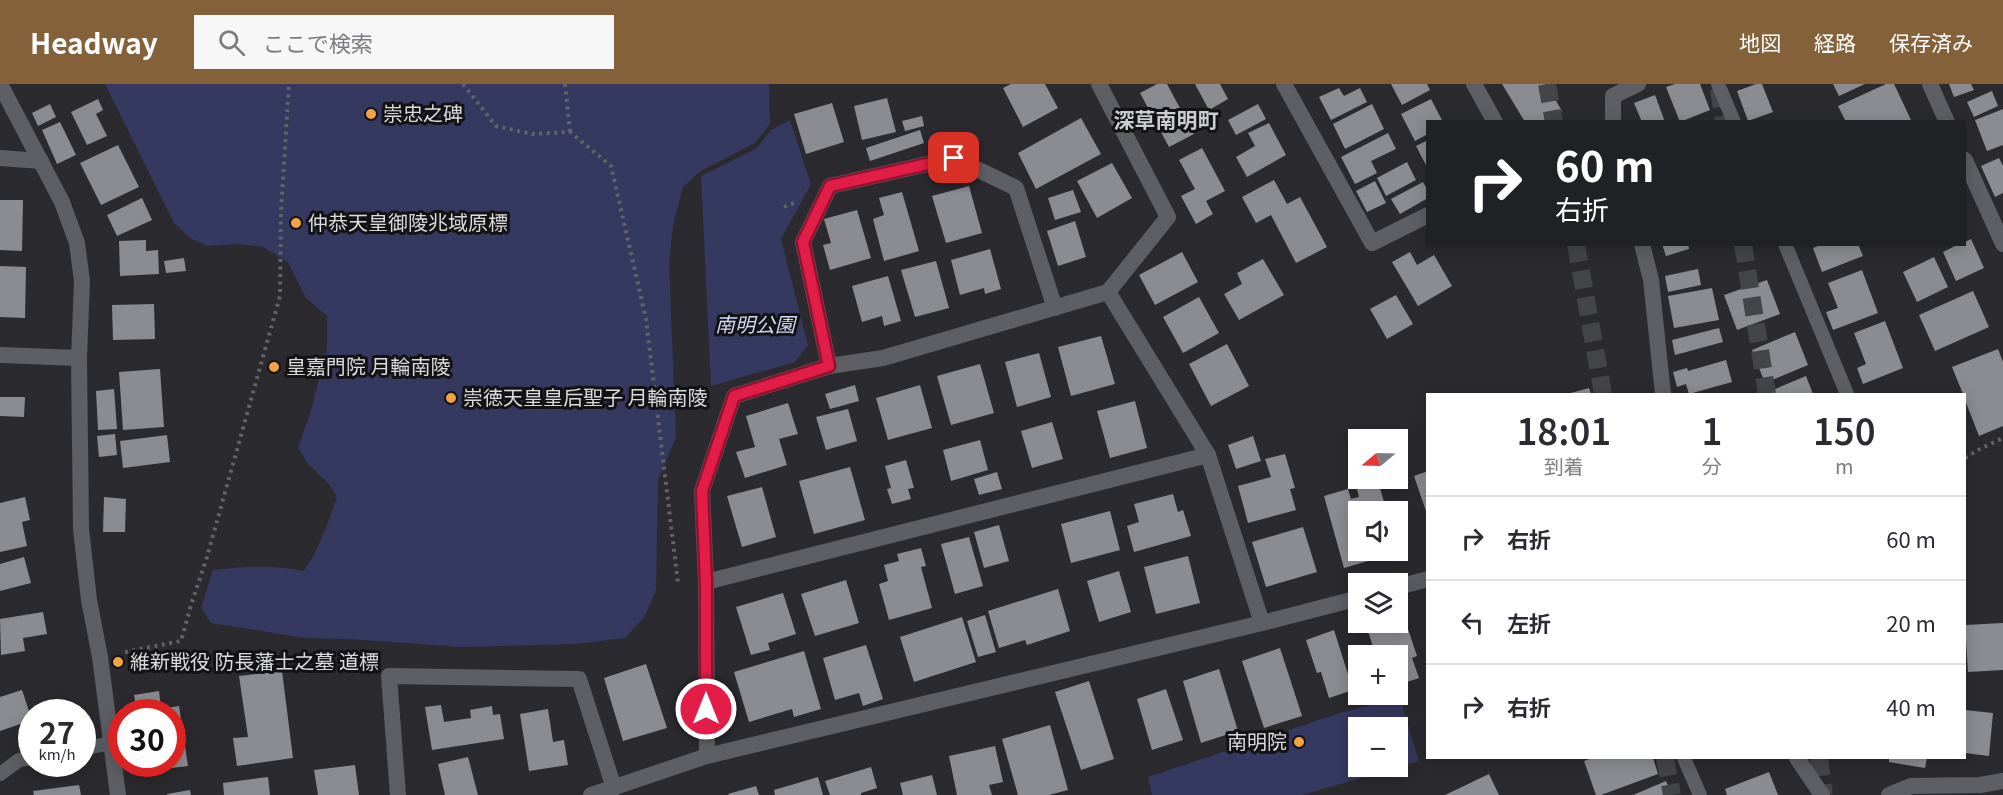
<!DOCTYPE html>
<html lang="ja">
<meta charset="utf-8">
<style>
:root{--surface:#fff;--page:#f7f7f7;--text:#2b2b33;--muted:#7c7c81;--line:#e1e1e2;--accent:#85613a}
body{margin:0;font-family:Georgia,"Noto Sans JP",serif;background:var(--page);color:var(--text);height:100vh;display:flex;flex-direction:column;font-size:22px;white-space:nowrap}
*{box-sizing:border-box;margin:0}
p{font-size:20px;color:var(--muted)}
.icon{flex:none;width:33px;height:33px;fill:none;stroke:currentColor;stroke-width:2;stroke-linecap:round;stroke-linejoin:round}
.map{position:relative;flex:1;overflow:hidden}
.drawer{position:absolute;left:1426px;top:309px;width:540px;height:366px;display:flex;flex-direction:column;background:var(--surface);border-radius:0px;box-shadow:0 3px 15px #0003}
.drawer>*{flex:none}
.banner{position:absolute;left:1426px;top:36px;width:540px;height:126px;border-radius:0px;box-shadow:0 3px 15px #0003;background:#202124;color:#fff;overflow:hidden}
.needle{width:39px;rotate:251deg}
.fabs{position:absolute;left:1348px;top:345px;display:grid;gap:12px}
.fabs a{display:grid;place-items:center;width:60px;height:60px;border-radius:0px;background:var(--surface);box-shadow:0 3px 15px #0003;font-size:30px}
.speed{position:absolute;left:18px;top:615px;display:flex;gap:12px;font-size:30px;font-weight:700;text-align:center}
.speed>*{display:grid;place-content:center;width:78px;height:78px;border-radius:50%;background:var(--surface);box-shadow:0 3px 15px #0003;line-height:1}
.speed small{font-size:15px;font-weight:400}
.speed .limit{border:9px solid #d22;background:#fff;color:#111}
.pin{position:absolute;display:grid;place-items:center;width:51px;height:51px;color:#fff;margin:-26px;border-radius:12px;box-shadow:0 3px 9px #0006}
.me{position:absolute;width:66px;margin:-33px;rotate:0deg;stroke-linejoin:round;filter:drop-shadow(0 0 4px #0008)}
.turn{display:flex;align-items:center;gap:21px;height:126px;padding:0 30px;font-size:27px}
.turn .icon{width:78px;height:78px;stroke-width:2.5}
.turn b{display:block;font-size:42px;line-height:51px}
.eta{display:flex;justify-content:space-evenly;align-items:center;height:102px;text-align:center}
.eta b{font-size:36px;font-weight:600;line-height:42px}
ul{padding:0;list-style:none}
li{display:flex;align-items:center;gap:18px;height:84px;padding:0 30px;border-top:2px solid var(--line)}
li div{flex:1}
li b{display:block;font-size:22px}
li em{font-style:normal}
header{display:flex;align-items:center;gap:36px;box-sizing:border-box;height:84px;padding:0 30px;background:var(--accent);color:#fff}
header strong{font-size:28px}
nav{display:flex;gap:33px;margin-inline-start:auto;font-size:21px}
.search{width:420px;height:54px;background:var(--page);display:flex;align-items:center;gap:15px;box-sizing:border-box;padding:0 21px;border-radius:0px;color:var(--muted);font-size:22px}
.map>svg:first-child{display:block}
</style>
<header>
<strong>Headway</strong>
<div class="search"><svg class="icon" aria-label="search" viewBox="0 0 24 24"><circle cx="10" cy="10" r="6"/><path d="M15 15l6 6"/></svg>ここで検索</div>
<nav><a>地図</a><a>経路</a><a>保存済み</a></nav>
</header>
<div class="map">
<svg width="2003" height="711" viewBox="0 0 2003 711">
<rect width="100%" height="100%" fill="#2a2a2f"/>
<g fill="#35395f" fill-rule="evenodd">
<path d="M105,0H769L770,40L755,59L701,87L683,103L673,141L669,180L676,353L658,396L656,506L645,532L625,554L576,560L462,563L349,555L305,554L211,539L201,524L213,486C244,482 273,481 304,487C319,465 328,439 337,413L329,400L308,380L298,364L311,326L327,264V232L306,214L288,178L263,163L239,160L207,162L190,154L174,139Z"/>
<path d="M790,36L811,100L781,155L808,261L795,278L711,302L701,92L756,65L771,46Z"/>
<path d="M1400,614L1419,677L1302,711H1152L1148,693L1343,628ZM1359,644H1398V682H1359Z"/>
</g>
<g fill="#8b8c91">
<path d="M1011,0H1045L1058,24L1023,43L1003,4Z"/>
<path d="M1157,0H1167L1194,50L1169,63L1140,9Z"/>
<path d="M1195,0H1220L1228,15L1209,26Z"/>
<path d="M1391,0H1427L1430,6L1402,21Z"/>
<path d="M1502,0H1546L1562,27L1543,38H1525Z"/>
<path d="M1675,0H1700L1710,26L1680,38L1666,3Z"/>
<path d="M1756,0H1762L1773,28L1748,37L1737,7Z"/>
<path d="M1833,0H1865L1839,12Z"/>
<path d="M1886,0H1894L1912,38H1846L1838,22Z"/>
<path d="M1949,0H1971L1974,6L1954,13Z"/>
<path d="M1339,4L1344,12L1360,4L1367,18L1331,36L1319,13Z"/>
<path d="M1992,7L1998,22L1974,33L1967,18Z"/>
<path d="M1655,11L1665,38H1642L1634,19Z"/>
<path d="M887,14L896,48L862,56L854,22Z"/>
<path d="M98,15L103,26L96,30L107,52L87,61L71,28Z"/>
<path d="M1431,15L1443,38H1428V50L1415,57L1401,30Z"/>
<path d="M832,19L844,58L806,70L794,30Z"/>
<path d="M50,20L56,33L38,42L32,29Z"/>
<path d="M1258,20L1266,35L1236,51L1228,36Z"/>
<path d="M1372,20L1384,45L1345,65L1333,40Z"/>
<path d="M2003,25V61L1987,67L1975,36Z"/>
<path d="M922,32L924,42L905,47L902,37Z"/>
<path d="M1081,34L1101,70L1036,105L1018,69Z"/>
<path d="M60,38L76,71L57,80L42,46Z"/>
<path d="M1269,39L1286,71L1247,93L1236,73L1255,62L1248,49Z"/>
<path d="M920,46L924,59L870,77L866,64Z"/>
<path d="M1388,49L1396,65L1371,77L1377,89L1355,100L1341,73Z"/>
<path d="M1428,56V85L1416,62Z"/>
<path d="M118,61L139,103L101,121L80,79Z"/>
<path d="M1202,64L1225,107L1206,117L1213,130L1196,140L1181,112L1195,105L1179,76Z"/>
<path d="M1999,74L2003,82V109L1995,113L1981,82Z"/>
<path d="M1407,78L1416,96L1386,112L1377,94Z"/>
<path d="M1112,79L1132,114L1097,134L1077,97Z"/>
<path d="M1274,96L1287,120L1300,113L1327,163L1296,179L1271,131L1256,139L1242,113Z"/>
<path d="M1375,97L1386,119L1367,128L1356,107Z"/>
<path d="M1423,98L1428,107V114L1400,130L1391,115Z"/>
<path d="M969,102L982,149L946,159L932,112Z"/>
<path d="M1073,106L1081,128L1055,136L1048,114Z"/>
<path d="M902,108L919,167L884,177L873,135L884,131L879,114Z"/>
<path d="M142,114L152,136L117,152L107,131Z"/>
<path d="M0,116H23L22,167L0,166Z"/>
<path d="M857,126L871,174L830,186L823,161L831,159L824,135Z"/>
<path d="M1075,137L1086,173L1058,182L1047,147Z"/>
<path d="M1971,155L1984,184L1956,197L1943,168L1959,160H1965V158Z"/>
<path d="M146,156V167L158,166L159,190L120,192L119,157Z"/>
<path d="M1662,160H1688L1689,165L1666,172Z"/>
<path d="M1823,160H1858L1863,172L1822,188L1813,164Z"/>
<path d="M990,165L1001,205L985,210L984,204L960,211L951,176Z"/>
<path d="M1182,168L1198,198L1155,221L1139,191Z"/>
<path d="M1410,168L1417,181L1434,171L1452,202L1418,222L1392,178Z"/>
<path d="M1934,173L1948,203L1917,218L1903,188Z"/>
<path d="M184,174L186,187L166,189L164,177Z"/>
<path d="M1263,175L1284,211L1239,236L1224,210L1242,200L1237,189Z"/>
<path d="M936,177L949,224L915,233L901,186Z"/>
<path d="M0,182L26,183L25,234L0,233Z"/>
<path d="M1698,185L1701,201L1668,208L1665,192Z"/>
<path d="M1862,186L1878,229L1833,246L1826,228L1838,224L1828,199Z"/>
<path d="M888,192L901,237L884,242L882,232L862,238L852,202Z"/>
<path d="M1767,196L1780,230L1737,246L1724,211Z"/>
<path d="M1712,204L1719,236L1674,244L1668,212Z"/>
<path d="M1973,207L1989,243L1935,267L1919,231Z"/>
<path d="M1396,211L1413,240L1387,255L1370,225Z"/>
<path d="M1199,213L1219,249L1183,269L1163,233Z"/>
<path d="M154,220L155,255L113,256L112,221Z"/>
<path d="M1885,237L1903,284L1863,300L1857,284L1866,280L1854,249Z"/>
<path d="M1719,244L1723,258L1675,271L1672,256Z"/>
<path d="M1795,248L1808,281L1765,299L1752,266Z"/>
<path d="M1101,252L1115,300L1071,312L1058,263Z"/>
<path d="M1227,260L1249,302L1211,322L1189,280Z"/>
<path d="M1998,265L2003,278V342L1979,352L1965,316V310H1963L1952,283Z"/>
<path d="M1039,269L1051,313L1017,323L1005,278Z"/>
<path d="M1726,276L1732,298L1689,310L1686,300L1677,303L1673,288L1687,284L1688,287Z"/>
<path d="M980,280L994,329L951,341L937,292Z"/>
<path d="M160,285L164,343L123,346L119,288Z"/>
<path d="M1806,292L1813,310H1769L1768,308Z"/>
<path d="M855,301L859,317L830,325L825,310Z"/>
<path d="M920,301L932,344L888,356L876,314Z"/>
<path d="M1589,304L1591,310H1567Z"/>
<path d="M114,305L117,345L98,346L96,307Z"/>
<path d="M0,313H25L24,333L0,332Z"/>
<path d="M1135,317L1147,364L1110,374L1097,327Z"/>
<path d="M788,319L798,350L779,355L787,381L745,394L736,368L755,363L746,332Z"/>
<path d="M848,325L857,357L826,366L816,333Z"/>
<path d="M1052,338L1063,375L1032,384L1021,347Z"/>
<path d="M115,350L117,371L99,373L97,352Z"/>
<path d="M167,351L170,378L123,384L120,357Z"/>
<path d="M1253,352L1261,377L1236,385L1228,361Z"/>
<path d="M980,356L988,386L951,397L943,366Z"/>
<path d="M1285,370L1295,404L1290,405L1296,426L1248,439L1238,402L1271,393L1265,375Z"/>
<path d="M906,376L914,404L908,405L911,415L892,420L887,405L891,404L885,382Z"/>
<path d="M850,383L865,436L814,450L799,397Z"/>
<path d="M1428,387V433L1414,392Z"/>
<path d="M997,388L1002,405L979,411L974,395Z"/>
<path d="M1363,394H1377L1387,428H1359V466H1366L1368,477L1344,484L1324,412L1348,405L1351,415L1359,413L1355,397Z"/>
<path d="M762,403L776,453L742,463L727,412Z"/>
<path d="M1173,410L1178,428L1183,426L1191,452L1134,468L1127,442L1139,438L1134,420Z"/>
<path d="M25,413L30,436L22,438L27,462L0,468V419Z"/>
<path d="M104,413L126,415L125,448H103Z"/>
<path d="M1110,427L1120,466L1071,479L1061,440Z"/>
<path d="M999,441L1009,477L984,484L974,448Z"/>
<path d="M1303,443L1317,488L1266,503L1252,458Z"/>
<path d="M969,453L983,502L955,510L941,460Z"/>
<path d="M921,464L926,482L921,483L932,524L889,536L879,500L888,497L884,481L899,477L897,470Z"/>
<path d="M1188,472L1200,519L1156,530L1144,483Z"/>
<path d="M24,473L31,499L0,507V480Z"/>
<path d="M1119,487L1131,528L1099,538L1087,497Z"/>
<path d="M846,496L859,539L815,552L801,510Z"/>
<path d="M1058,505L1070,547L1027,561L1025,556L999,564L988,527Z"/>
<path d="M783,509L796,550L768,559L770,566L751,571L736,523Z"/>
<path d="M43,528L47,550L23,554L25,567L1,571L0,535Z"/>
<path d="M985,531L996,568L978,573L967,537Z"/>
<path d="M962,533L976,578L914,598L900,553Z"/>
<path d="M1404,533L1417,572L1412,574L1419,594L1398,601V572H1376L1367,544L1386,538H1398V535Z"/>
<path d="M2003,539V586L1968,588L1965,541Z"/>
<path d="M1334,546L1353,606L1329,614L1321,588L1317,589L1306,556Z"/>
<path d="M866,561L883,615L863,622L859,609L835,616L823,574Z"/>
<path d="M1280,564L1302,632L1264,644L1242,577Z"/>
<path d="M804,567L821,625L794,633L792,625L749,638L734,588Z"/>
<path d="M646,580L667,644L623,657L604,594Z"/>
<path d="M1219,585L1238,647L1201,659L1183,597Z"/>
<path d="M282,587L293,674L237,682L233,654L248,653L239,592Z"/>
<path d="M1089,597L1114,675L1081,686L1055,608Z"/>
<path d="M1166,605L1183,656L1152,666L1137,615Z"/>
<path d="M22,606L32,636L0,647V613Z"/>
<path d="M159,607L161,625L179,622L188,682L155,686L154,680H172V628H137L134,611Z"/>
<path d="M441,621L444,638L471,634L470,626L492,622L493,631L500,630L504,655L432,666L425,623Z"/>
<path d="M548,625L553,658L564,656L568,681L529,687L520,630Z"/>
<path d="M1965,626L1993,629L1989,672L1965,669Z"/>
<path d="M1050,641L1068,706L1049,711H1018L1002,655Z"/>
<path d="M995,662L1003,698L989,701L992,711H957L949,672Z"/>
<path d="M468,673L478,711H445L438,680Z"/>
<path d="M1593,674H1653L1658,690L1601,711H1596L1584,677Z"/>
<path d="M1889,674H1927L1925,684L1889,678Z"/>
<path d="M355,681L359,711H318L314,686Z"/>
<path d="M871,683L877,704L861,709V711H830L825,697Z"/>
<path d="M1769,688L1778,711H1727L1725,705Z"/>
<path d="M1489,690L1499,711H1445Z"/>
<path d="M932,691L937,711H903L900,699Z"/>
<path d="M268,693L270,711H224L223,699Z"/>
<path d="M818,693L823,711H775L774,706Z"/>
<path d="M1666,697L1672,711H1633Z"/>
<path d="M79,701L81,711H34L33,707Z"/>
<path d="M756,702L759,711H729L728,710Z"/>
<path d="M190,706L191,711H167V710Z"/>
</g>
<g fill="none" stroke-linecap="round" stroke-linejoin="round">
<g stroke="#444549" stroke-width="18" stroke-dasharray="18 9" stroke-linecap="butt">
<path d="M1547,0L1554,38"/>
<path d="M1719,5L1724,38"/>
<path d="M1576,160L1603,310"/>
<path d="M1743,160L1767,310"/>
<path d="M1665,674L1672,711"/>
<path d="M1819,674L1824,711"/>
</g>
<g stroke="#626367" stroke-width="4" stroke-dasharray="3 4.5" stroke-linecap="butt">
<path d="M463,0L496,42L532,50L570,48L611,82L646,235L678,499"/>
<path d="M565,0L570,48"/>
<path d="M784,123L794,119"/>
<path d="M1965,374L1978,366L2003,354"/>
<path d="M125,568L181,557L191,521L207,473L280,212L281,127L289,0"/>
</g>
<g stroke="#5e5f64" stroke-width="14">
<path d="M1718,0L1734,38"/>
<path d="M1785,160L1847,310"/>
<path d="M82,665L111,659"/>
<path d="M1684,674L1700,711"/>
<path d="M0,690L19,676L32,674"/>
</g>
<g stroke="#5e5f64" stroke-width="16">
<path d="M0,0L62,118L77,159L82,197L79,274L81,445L89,516L100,573L118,711"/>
<path d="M1284,0L1372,159L1428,131"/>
<path d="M1474,0L1495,38"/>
<path d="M1930,0L1947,38"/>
<path d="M1613,38V12L1638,0"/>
<path d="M0,74L41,77"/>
<path d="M1965,76L2003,160"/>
<path d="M1642,160L1651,196L1663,310"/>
<path d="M1108,208L1208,371L1262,539"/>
<path d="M0,271L79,274"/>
<path d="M829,282L803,158L830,102L954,74L1016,104L1055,224"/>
<path d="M706,498L1208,371"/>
<path d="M1398,503L1428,495"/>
<path d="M707,672L706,498L702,407L734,312L829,282L883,274L1108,208L1168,133L1099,0"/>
<path d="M1797,674L1822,711"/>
<path d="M398,711L389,592L579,595L614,704"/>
<path d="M591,711L707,672L1262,539L1359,514"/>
<path d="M1889,711L1911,702L1980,701L2003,697"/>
</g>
</g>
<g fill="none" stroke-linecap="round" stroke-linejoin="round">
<defs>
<path id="route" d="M706,625V498L702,407L734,312L829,282L803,158L830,102L954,74"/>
</defs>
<use href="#route" stroke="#92132f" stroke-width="15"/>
<use href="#route" stroke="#e11d48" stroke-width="10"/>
</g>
<g fill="#f3a442" stroke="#131315" stroke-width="2">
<circle cx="371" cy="30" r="6"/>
<circle cx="296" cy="139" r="6"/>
<circle cx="274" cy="283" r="6"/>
<circle cx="451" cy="314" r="6"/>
<circle cx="118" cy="578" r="6"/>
<circle cx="1299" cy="658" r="6"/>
</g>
<g text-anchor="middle" stroke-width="6" stroke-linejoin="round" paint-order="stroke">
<g font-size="20" fill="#dadbdd" stroke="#131315" text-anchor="start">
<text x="383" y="37">崇忠之碑</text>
<text x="308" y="146">仲恭天皇御陵兆域原標</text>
<text x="286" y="290">皇嘉門院 月輪南陵</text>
<text x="463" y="321">崇徳天皇皇后聖子 月輪南陵</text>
<text x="130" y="585">維新戦役 防長藩士之墓 道標</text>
<text x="1287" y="665" text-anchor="end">南明院</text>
</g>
<g font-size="20" font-style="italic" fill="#d2d7f5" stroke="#131315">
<text x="755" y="248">南明公園</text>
</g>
<g font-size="21" font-weight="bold" fill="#cbccd1" stroke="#131315">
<text x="1166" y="44">深草南明町</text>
</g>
</g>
</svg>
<div class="fabs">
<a><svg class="needle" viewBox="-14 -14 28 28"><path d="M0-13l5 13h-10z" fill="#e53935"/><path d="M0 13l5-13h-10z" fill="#7c7c81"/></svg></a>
<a><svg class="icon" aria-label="sound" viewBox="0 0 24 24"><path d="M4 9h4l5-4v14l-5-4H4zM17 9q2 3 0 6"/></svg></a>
<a><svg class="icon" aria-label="layers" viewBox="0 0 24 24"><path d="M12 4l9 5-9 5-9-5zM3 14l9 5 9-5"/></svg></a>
<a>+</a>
<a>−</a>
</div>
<div class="speed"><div>27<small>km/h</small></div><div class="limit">30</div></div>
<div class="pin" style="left:954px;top:74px;background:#d93025"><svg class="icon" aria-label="arrive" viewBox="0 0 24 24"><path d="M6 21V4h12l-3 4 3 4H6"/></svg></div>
<svg class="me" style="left:706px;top:625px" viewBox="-20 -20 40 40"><circle r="17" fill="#e11d48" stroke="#fff" stroke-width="3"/><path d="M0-11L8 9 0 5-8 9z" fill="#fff"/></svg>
<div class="banner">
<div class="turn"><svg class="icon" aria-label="right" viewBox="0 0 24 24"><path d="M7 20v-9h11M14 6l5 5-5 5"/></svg><div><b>60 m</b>右折</div></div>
</div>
<section class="drawer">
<div class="eta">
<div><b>18:01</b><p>到着</p></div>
<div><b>1</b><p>分</p></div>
<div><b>150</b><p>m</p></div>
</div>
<ul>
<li><svg class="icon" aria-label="right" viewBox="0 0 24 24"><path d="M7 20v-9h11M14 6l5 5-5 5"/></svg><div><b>右折</b></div><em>60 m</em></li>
<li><svg class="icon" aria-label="left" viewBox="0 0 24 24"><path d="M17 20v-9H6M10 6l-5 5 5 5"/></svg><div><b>左折</b></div><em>20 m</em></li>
<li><svg class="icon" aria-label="right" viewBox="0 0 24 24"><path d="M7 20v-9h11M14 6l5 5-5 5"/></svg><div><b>右折</b></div><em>40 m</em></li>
</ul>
</section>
</div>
